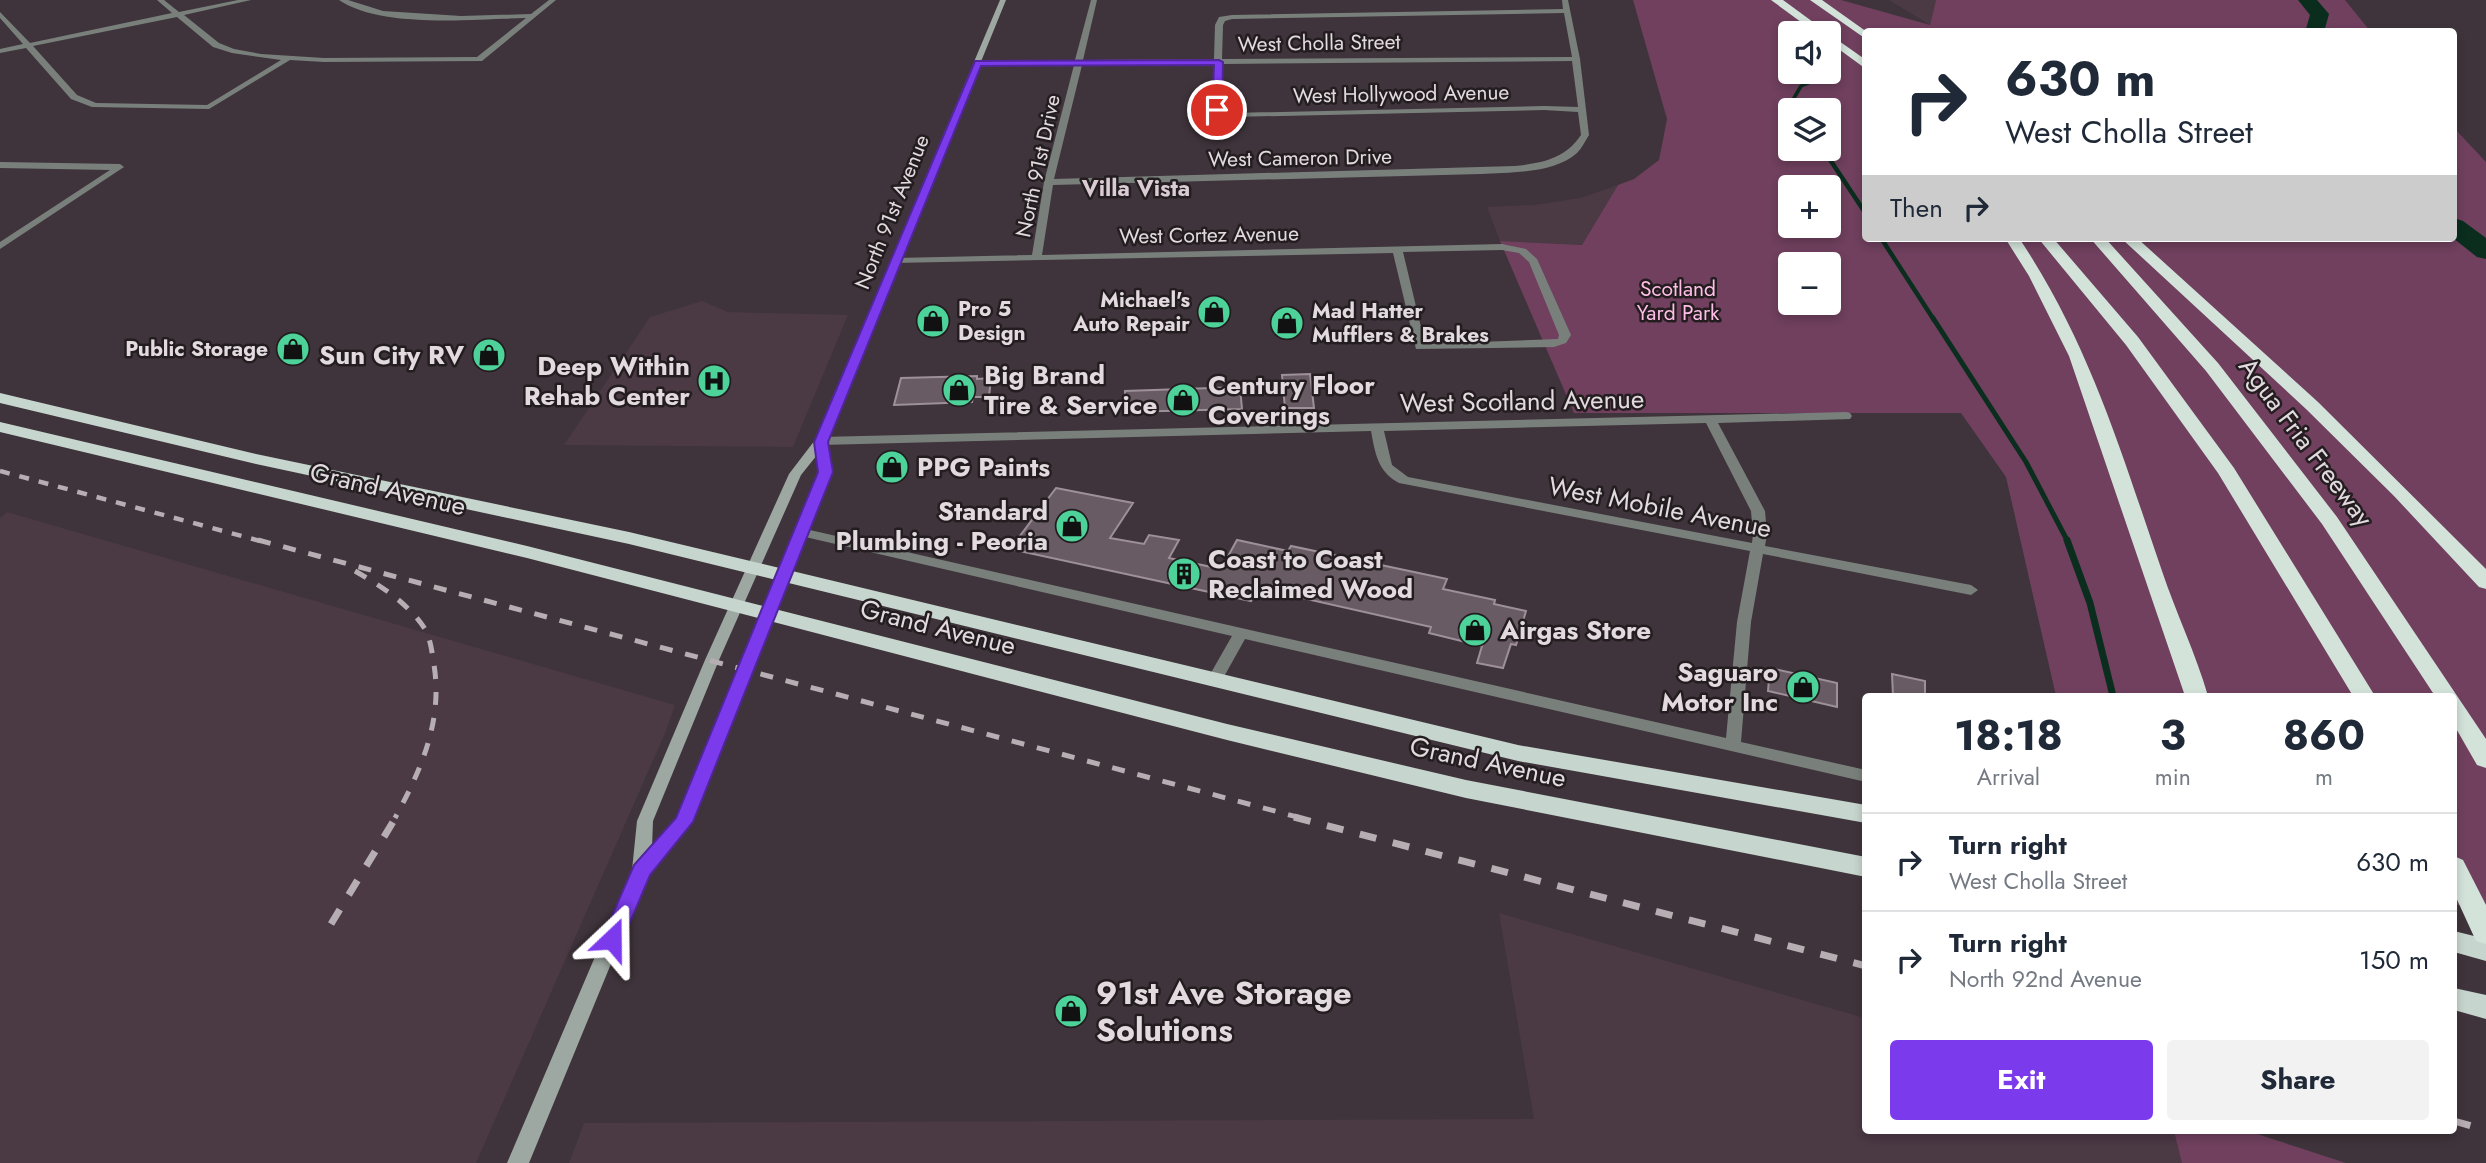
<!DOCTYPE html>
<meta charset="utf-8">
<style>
:root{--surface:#fff;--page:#f2f2f3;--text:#1f2937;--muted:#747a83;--line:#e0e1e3;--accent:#7c3aed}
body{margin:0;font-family:Jost,sans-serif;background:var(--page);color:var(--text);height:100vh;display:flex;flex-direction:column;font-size:26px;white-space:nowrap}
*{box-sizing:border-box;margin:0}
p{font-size:23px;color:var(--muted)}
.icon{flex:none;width:38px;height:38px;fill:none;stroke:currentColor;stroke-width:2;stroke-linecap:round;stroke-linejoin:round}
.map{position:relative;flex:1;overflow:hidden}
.sheet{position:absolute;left:1862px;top:693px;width:595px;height:441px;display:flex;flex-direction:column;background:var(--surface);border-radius:7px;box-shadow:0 4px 10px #0003}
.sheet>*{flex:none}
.banner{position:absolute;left:1862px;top:28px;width:595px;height:214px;border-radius:7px;box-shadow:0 4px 10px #0003;background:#fff;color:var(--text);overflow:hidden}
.controls{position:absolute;left:1778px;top:21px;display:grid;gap:14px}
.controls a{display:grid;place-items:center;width:63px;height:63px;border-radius:7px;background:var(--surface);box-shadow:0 4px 10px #0003;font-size:35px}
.pin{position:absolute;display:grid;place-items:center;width:60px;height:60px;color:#fff;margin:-30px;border:4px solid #fff;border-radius:50%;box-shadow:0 2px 7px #0007}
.me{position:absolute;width:77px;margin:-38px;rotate:23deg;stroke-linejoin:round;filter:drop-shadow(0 0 5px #0008)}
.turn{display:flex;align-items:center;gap:24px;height:147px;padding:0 28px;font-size:32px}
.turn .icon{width:91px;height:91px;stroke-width:2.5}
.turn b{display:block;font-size:49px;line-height:60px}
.then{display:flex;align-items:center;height:66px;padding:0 28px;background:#0003;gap:14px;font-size:26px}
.eta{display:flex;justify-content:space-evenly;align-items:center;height:119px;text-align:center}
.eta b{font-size:42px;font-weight:700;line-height:49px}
.action{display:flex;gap:14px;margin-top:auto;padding:14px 28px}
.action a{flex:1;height:80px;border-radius:7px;background:var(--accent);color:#fff;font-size:28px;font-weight:700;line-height:80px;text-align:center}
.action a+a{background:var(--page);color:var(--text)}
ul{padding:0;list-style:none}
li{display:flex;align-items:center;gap:21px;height:98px;padding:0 28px;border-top:2px solid var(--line)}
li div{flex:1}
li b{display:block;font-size:26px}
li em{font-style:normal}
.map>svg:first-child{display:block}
</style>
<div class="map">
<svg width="2486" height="1163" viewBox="0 0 2486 1163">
<rect width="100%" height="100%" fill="#3f343b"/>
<g fill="#4b3944">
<path d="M1889,0H1936L1930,25Z"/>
<path d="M1618,185L1582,245L1500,241L1487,207L1534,205L1580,198Z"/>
<path d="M702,301L728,312L848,315L793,447L564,445L650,317Z"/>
<path d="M7,512L675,705L666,731L476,1163H0V518Z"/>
<path d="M1499,913L1865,1018L1866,1130L2174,1131L2183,1163H569L584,1123L1534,1119Z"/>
</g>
<g fill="#70405e" fill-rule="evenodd">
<path d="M1633,0H1841L1930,25L1936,0H2345L2370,31L1866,32V238H2454V128L2486,162V912L2454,904V696H2056L2006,477L1961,413H1574L1500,241L1582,245L1618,185L1634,179L1659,160L1667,119ZM1790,33H1829V72H1790ZM1790,110H1829V149H1790ZM1790,187H1829V226H1790ZM1790,264H1829V303H1790Z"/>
<path d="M2174,1131H2248L2346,1163H2182Z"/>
</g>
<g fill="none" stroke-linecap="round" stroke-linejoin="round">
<path stroke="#0a2d1e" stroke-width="3.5" d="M1798,110L1794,98L1801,86L1828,75"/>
<g stroke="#0a2d1e" stroke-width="4.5">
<path d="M1823,149L1866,214"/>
<path d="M1881,238L1934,320"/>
</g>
<path stroke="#0a2d1e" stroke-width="5" d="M1933,318L2026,462L2068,542"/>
<path stroke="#0a2d1e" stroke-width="7" d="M2067,540L2090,603L2113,696"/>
<g fill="#0a2d1e" fill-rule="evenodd">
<path d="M2298,0H2317L2329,14L2324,32H2305L2310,15Z"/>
<path d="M2454,218L2463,221L2486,238V259L2477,257L2453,238Z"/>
</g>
</g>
<g fill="#685b63" stroke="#9e9098" stroke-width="2">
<path d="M1310,374L1314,408H1285L1282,375Z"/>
<path d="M977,376V379L991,378L989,397H973L972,402L894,405L901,378Z"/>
<path d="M1240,387L1242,409L1125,412V391Z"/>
<path d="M1056,488L1133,503L1110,538L1144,544L1149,535L1179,540L1169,558L1221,569L1237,540L1288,551L1291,546L1447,579L1443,589L1495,600L1494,604L1526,611L1516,645L1511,644L1503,668L1477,663L1482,646L1429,633L1431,627L1258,588L1251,601L1010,549Z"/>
<path d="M1770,668L1837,683V707L1768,691Z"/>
<path d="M1892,674L1925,681V696H1893Z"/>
</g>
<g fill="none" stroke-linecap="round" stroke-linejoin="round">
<g fill="#79807c" fill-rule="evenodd">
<path d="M157,0H164L179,12L238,0H251L184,15L219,43L234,49L261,54L324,58L477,57L526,18C474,19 382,29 339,0H348L383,11L461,16L531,14L549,0H556L482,61L324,62L290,60L209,109L92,107L71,99L26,48L0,53V49L23,44L0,18V12L30,43L172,13ZM177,17L213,47L232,53L281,60L207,105L96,103L77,95L33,46Z"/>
<path d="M1091,0H1097L1083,60L1214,59L1215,25L1219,17L1232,15L1563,9L1562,0H1568L1580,59L1589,135C1585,141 1582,148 1577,153C1553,174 1511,172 1481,174L1053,185L1042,255L1502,244L1526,249L1537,259L1571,335L1566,343L1554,347L1416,349L1393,253L893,263L892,261L897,258L1032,255L1044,182L1074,65H978L974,63L978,61L1075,60ZM1564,13L1572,57L1222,59L1223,25L1225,21L1232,19ZM1572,61L1578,107L1544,106L1231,113L1221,109L1222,64ZM1214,64L1213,110L1217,115L1231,117L1544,110L1578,112L1581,135C1565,159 1542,163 1515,166L1054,179L1082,65ZM1502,250L1519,253L1529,262L1559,335L1558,339L1425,344L1403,252Z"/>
<path d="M0,162L120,164L124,167L0,249V242L110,170L0,168Z"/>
<path d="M1846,412L1850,413L1852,416L1850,419L1718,423L1765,511L1767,534L1765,546L1971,585L1978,590L1971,595L1763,554L1751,622L1741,742L1866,770V782L1245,639L1221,682H1211L1208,678L1232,636L801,536L794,532L801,528L1726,738L1737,622L1750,551L1399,483C1378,472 1375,453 1371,431L821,445L815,441L821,437ZM1706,423L1751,511L1753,534L1752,543L1408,477L1392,465L1384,431Z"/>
</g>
<path fill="#9ea8a2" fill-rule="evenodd" d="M1000,0H1006L827,441L831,472L692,822L648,874L529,1163H507L632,870L637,821L705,660L789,474L815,440ZM817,455L819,472L677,819L652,847L653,821L719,660L801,475Z"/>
<g fill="#c6d5cd" fill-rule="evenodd">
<path d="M0,393L256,454L629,532L1518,745L1866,805V823L1518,761L629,544L256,464L0,403Z"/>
<path d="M0,422L527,546L1227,724L1466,780L1866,857V877L1466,798L1227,740L527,558L0,432Z"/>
<path d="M2454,931L2486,939V961L2454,952Z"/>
<path d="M2454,988L2486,995V1019L2454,1010Z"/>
</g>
<g fill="#d3e3da" fill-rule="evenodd">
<path d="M1771,0H1783L1828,33H1816Z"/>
<path d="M1810,0H1822L1867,32L1866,39Z"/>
<path d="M1829,34L1866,60V69L1829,42Z"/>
<path d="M2005,238H2019C2090,344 2121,452 2162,571C2176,613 2196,654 2208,696H2185L2069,356L2029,276Z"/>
<path d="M2038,238H2053L2138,337L2234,468L2375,696H2353L2218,473L2126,345Z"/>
<path d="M2090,238H2105L2218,363L2337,517L2486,739V768L2477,765L2454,725V696H2435L2322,524L2206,371Z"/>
<path d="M2121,238H2137L2318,402L2486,569V589L2479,587L2394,496L2306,409Z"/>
<path d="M2454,856L2463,860L2486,905V944L2476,941L2454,893Z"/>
</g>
<path stroke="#b7aeb3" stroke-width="4.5" stroke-dasharray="10 10" stroke-linecap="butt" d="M0,471L264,542"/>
<g stroke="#b7aeb3" stroke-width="5" stroke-dasharray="13 13" stroke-linecap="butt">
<path d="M258,540L1301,818"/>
<path d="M355,571C381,586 408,603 425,629C431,640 432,653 434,665C443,721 421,770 395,818"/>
</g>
<g stroke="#b7aeb3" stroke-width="7" stroke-dasharray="17 17" stroke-linecap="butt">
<path d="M1294,817L1866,966"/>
<path d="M331,924L396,817"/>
<path d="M2454,1121L2486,1130"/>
</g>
</g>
<path fill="#7c3aed" stroke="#51269a" stroke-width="2" d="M1219,60L1223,62L1222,110L1217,113L1212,110L1214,65L981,66L828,442L833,472L693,822L650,875L620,946L612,948L605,946L602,939L634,865L676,818L818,472L814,442L975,61Z"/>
<defs>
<symbol id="shop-disc" viewBox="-11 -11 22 22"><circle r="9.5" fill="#4dd39a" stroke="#231d20"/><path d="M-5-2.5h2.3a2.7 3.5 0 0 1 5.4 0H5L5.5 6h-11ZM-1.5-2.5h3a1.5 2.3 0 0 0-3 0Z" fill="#111"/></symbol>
<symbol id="hospital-disc" viewBox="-11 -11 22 22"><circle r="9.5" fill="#4dd39a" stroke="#231d20"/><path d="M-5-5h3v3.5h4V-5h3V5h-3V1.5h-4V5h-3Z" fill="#111"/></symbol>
<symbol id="building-disc" viewBox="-11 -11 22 22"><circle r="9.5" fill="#4dd39a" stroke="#231d20"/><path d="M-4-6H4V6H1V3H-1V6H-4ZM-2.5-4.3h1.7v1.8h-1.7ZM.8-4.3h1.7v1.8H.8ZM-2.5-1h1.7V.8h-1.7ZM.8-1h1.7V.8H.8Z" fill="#111"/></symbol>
</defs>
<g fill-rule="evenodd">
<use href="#shop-disc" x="1195" y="293" width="38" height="38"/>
<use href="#shop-disc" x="914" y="302" width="38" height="38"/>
<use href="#shop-disc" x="1268" y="304" width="38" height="38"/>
<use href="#shop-disc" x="274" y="330" width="38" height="38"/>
<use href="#shop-disc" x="470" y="336" width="38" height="38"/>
<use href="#hospital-disc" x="695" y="362" width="38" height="38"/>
<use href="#shop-disc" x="940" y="371" width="38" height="38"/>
<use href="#shop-disc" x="1164" y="381" width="38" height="38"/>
<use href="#shop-disc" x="873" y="448" width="38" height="38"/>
<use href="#shop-disc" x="1053" y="507" width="38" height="38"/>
<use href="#building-disc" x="1165" y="555" width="38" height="38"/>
<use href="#shop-disc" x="1456" y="611" width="38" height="38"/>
<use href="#shop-disc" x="1784" y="668" width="38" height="38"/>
<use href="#shop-disc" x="1052" y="992" width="38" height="38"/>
</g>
<g text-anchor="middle" stroke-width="5" stroke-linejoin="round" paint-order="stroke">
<g font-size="21" fill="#e2dade" stroke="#231d20">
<text transform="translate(1319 43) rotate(-1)" y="7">West Cholla Street</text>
<text transform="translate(1401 94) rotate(-1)" y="7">West Hollywood Avenue</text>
<text transform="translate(1300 158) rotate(-1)" y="7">West Cameron Drive</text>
<text transform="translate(1038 166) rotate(-78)" y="7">North 91st Drive</text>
<text transform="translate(892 212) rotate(-68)" y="7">North 91st Avenue</text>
<text transform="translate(1209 235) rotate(-1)" y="7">West Cortez Avenue</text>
</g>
<g font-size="21" fill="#febee5" stroke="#231d20">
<text x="1678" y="296">Scotland<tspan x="1678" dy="24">Yard Park</tspan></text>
</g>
<g font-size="21" font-weight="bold" fill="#e2dade" stroke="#231d20" text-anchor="end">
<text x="1190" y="307">Michael's<tspan x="1190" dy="24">Auto Repair</tspan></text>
<text x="958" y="316" text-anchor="start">Pro 5<tspan x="958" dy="24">Design</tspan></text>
<text x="1312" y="318" text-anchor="start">Mad Hatter<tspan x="1312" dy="24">Mufflers &amp; Brakes</tspan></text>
<text x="268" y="356">Public Storage</text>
</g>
<g font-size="23" font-weight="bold" fill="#dbccd4" stroke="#231d20">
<text x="1136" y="196">Villa Vista</text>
</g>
<g font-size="26" font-weight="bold" fill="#e2dade" stroke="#231d20" text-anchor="start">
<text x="464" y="364" text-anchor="end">Sun City RV</text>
<text x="690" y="375" text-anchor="end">Deep Within<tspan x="690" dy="30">Rehab Center</tspan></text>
<text x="984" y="384">Big Brand<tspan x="984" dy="30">Tire &amp; Service</tspan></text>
<text x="1208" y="394">Century Floor<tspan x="1208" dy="30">Coverings</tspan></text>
<text x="917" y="476">PPG Paints</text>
<text x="1048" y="520" text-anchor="end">Standard<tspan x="1048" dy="30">Plumbing - Peoria</tspan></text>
<text x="1208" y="568">Coast to Coast<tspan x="1208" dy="30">Reclaimed Wood</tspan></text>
<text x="1500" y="639">Airgas Store</text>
<text x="1778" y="681" text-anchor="end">Saguaro<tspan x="1778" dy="30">Motor Inc</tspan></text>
</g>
<g font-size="26" fill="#e2dade" stroke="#231d20">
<text transform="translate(1522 401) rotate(-1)" y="9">West Scotland Avenue</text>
<text transform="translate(2306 442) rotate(53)" y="9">Agua Fria Freeway</text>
<text transform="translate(388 489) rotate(13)" y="9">Grand Avenue</text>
<text transform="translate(1660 507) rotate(11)" y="9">West Mobile Avenue</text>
<text transform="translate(938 627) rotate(14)" y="9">Grand Avenue</text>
<text transform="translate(1488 762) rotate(12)" y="9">Grand Avenue</text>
</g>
<g font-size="32" font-weight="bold" fill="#e2dade" stroke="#231d20" text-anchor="start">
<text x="1096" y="1004">91st Ave Storage<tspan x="1096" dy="37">Solutions</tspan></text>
</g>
</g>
</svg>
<div class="controls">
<a><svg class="icon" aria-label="sound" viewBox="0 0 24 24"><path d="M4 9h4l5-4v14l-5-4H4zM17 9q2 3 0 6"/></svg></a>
<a><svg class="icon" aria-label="layers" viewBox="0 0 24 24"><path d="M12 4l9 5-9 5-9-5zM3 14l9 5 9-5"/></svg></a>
<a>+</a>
<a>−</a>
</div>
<div class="pin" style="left:1217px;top:110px;background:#d93025"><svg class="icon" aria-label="arrive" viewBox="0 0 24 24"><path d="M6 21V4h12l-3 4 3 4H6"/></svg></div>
<svg class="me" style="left:612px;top:939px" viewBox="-20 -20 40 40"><path d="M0-17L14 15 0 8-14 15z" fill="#7c3aed" stroke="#fff" stroke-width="4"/></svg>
<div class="banner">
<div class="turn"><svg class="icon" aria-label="right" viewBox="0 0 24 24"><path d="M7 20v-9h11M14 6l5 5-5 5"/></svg><div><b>630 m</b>West Cholla Street</div></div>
<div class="then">Then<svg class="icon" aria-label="right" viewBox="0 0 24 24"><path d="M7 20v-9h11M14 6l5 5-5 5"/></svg></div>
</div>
<section class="sheet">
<div class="eta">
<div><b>18:18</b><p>Arrival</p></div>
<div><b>3</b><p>min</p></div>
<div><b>860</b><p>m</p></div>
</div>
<ul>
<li><svg class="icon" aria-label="right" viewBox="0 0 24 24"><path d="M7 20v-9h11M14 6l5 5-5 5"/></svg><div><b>Turn right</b><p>West Cholla Street</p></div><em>630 m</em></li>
<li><svg class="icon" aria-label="right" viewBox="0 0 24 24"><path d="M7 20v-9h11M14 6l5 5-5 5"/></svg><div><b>Turn right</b><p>North 92nd Avenue</p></div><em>150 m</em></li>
</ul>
<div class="action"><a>Exit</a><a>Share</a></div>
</section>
</div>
